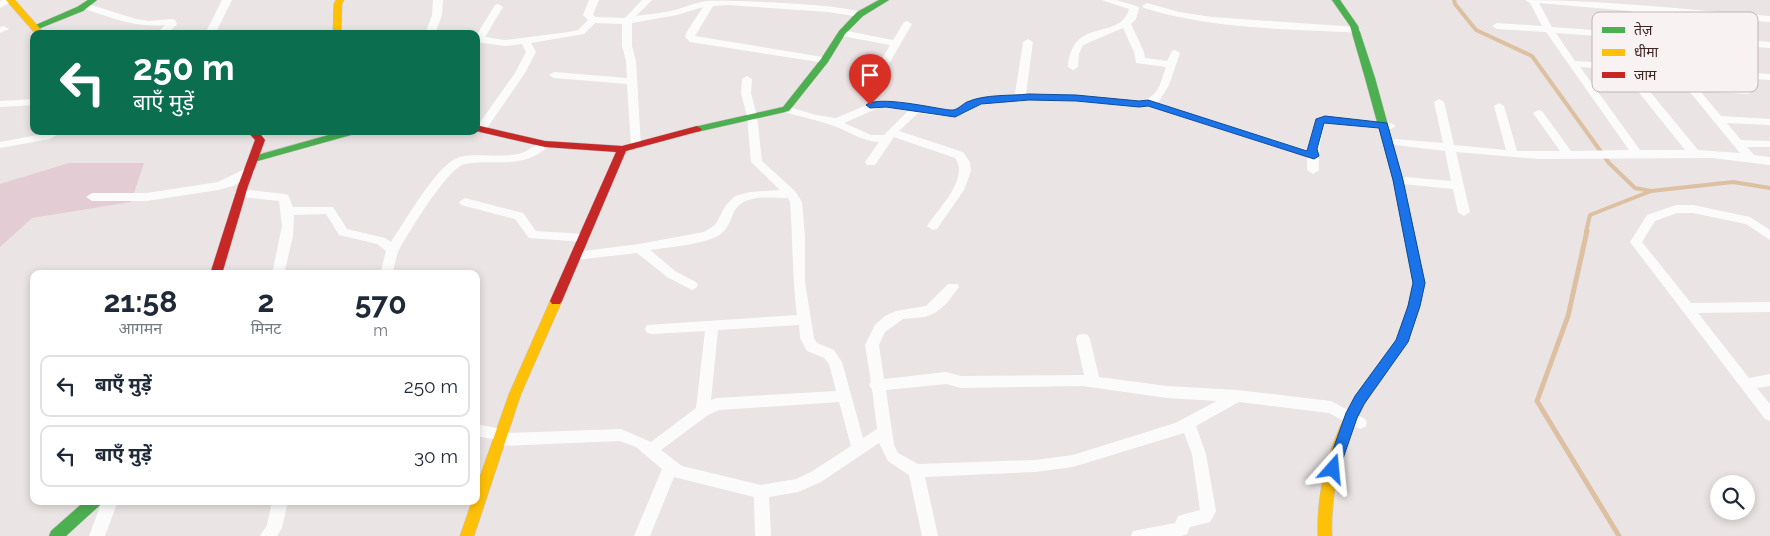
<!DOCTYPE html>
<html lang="hi">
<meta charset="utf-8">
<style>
:root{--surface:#fff;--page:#f2f2f3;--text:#1f2937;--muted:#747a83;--line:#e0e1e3}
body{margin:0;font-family:Raleway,"Noto Sans Devanagari",sans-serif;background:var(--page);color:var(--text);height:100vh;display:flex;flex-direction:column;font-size:19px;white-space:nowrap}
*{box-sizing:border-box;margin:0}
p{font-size:16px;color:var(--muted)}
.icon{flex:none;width:28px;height:28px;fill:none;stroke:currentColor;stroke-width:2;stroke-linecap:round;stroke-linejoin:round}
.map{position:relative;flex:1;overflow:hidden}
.sheet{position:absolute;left:30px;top:270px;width:450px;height:235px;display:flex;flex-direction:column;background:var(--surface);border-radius:10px;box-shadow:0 2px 8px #0003}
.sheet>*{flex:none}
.guide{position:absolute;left:30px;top:30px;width:450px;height:105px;border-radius:10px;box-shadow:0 2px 8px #0003;background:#0b6e4f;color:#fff;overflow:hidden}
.controls{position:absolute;left:1710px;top:475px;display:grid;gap:10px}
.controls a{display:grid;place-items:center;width:45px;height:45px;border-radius:50%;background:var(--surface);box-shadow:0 2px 8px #0003;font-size:25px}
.pin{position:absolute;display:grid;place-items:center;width:42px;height:42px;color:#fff;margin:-51px -21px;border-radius:50% 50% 50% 0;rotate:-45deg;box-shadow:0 0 5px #0007}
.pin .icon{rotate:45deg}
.me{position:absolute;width:55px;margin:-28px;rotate:18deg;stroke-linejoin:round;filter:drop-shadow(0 0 4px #0008)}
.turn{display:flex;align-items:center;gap:18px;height:105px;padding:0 20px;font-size:22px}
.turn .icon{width:65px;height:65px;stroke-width:2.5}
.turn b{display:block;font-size:35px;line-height:42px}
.eta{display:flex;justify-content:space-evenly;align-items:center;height:85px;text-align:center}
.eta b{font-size:30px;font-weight:700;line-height:35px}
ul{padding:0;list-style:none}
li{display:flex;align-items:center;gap:15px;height:62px;margin:0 10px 8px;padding:0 10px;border:2px solid var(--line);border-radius:10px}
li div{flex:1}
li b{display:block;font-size:19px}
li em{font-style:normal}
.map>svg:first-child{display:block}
</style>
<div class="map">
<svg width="1770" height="536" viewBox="0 0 1770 536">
<rect width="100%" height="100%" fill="#eae4e4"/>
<path fill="#e4ccd4" d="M69,163H144L131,202L32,218L0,247V184Z"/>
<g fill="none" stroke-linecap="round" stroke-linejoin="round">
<g stroke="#ddc0a1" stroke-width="4">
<path d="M1454,0L1455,4L1476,30L1532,56L1609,163L1635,188L1651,191"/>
<path d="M1586,232L1590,215L1651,191L1733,182L1770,188"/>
</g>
<path stroke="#ddc0a1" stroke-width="5" d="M1587,231L1568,316L1537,401L1619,536"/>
<defs>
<g id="fast">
<path d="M88,0H97L83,11L38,29H32L31,27L77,7Z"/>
<path d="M879,0H889L863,16L845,34L828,62L789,111L697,132L694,131L692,129L694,127L783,107L821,59L839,31L857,12Z"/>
<path d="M1332,0H1340L1358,26L1375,78L1403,180L1425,283L1420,306L1408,342L1390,366L1386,368L1382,366L1380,363L1397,340L1408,306L1413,283L1393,180L1365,78L1350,26Z"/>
<path d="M343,131H360L358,133L254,162L249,159L250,157Z"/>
<path d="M85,501H102L100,505L66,536H49L51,531Z"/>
</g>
<g id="slow">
<path d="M6,0H15L45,34H36Z"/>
<path d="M336,0H344L342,4L341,34H333L334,4Z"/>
<path d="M556,297L560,298L562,301L521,394L474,536H460L472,501H476V488L509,394L550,301L552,298Z"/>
<path d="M1386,358L1390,360L1392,363C1385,377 1374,388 1366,402C1343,441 1330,491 1332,536H1318C1316,487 1332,435 1357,394C1365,382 1374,371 1382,360Z"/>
</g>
<g id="jam">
<path d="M476,125L545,141L622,146L697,126L702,129L700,131L626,151L562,301L560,304H552L550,301L616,152L545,147L476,131Z"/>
<path d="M247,131H258L265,140L248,186L222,274H210L238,186L255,140Z"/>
</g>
</defs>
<use href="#fast" stroke="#cabfbf" stroke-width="1"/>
<use href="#slow" stroke="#cabfbf" stroke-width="1"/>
<use href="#jam" stroke="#cabfbf" stroke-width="1"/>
<g fill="#fcfbfb" fill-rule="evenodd">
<path d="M3,0H15L0,8V1Z"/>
<path d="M222,0H232L215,34H205Z"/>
<path d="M433,0H443L442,15L435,34H425L432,15Z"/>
<path d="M589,0H599L593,15L596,17L625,18L642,0H652L636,16C649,14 662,13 675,10C686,7 696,2 708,1C728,0 853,4 865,14L860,17L828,12L728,5L713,6L695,36L829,58L830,60L825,63L690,42L685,37L686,33L703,7L677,15L632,23V46L636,61L641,146L636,149L631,146L627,84L554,78L549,75L554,72L627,78L626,61L622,46V24L595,23L584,34L531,43L536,52L525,73L485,131H477L476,128L515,73L526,52L522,44L505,46L476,42V36L495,5L498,4L503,7L485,37L505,40L569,32L578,30L588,20L583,15Z"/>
<path d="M1101,0H1116L1137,6L1139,8L1136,19L1131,24L1144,52L1145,58L1167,61L1172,51L1175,50L1180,53L1169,85L1158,103L1307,150L1315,121L1321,117L1391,123L1396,126L1391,129L1325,123C1320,141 1318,152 1319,170L1313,174L1307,170V157L1147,106L1139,107L1059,100H1024L979,105L966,113L956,116H940L918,113L899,131L963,152L970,162L971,171L964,190L937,229L933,230L927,226C938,209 970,178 955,158L894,137L875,165H867L865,162L879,142C860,141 846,129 828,124C813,119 797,116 782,111L781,109L786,106L816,115L836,118L869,104L884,101L948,111L956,110L976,100L1015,94L1023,42L1028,39L1033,42L1026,94H1059L1139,101C1159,98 1160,83 1166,67L1136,63L1134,52L1123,28L1083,45L1079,54L1078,67L1073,70L1068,67C1072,15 1120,42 1129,9ZM884,107L908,111L884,135H871L844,123L876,109Z"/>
<path d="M1525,0C1607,0 1688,10 1770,16V22L1641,12L1657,34L1770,42V48L1661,40L1681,68L1770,74V80L1686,75L1694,84L1752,89L1753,91L1748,94L1700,91L1721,116L1770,119V125L1727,123L1741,140L1770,141V147H1747L1754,155L1770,157V165L1712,158L1539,159L1456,152L1470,212L1464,216L1458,212L1453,189L1402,184L1400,181L1402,178L1406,177L1451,181L1445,151L1395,145L1390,142L1395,139L1443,143L1434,102L1439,99L1444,102L1454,145L1506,150L1494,106L1499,103L1504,106L1517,151H1560L1533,113L1538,110L1542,111L1571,151L1629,150L1546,32L1497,29L1492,26L1497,23L1542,26L1530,3ZM1539,3L1631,11L1647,34L1552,27ZM1556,33L1651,40L1670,67L1575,61ZM1580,67L1621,70L1685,150H1640ZM1633,71L1675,74L1740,153L1698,150Z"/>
<path d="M85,3L136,19L149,21L172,19L175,20L177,24L167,34H156L165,25C135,28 109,17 82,8V4Z"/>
<path d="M1147,3L1179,12L1212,17L1356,27L1361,30L1356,33L1346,32C1279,29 1208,28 1144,8L1142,6Z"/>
<path d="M907,21L912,24L878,83L873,86L869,85L868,83L890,45L842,36L837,33L842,30L893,40L904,22Z"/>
<path d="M4,26L9,29L0,33V27Z"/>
<path d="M747,76L752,79L751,93L757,116L762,161L795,191L802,202L805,236V282L814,338L817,343L834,350L842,362L863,438L877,429L872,389L869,385L871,382L865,345L875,325L885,316L896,311L926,306L948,284H958L959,287L946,304L935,313L925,317L903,319L885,332L879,345L884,379L946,372L961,376L1084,375L1076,339L1078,335L1083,334L1088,335L1090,339L1099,377L1167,386L1237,390L1331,401L1365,419L1367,423L1365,427L1360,429L1355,427L1329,413L1239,402L1196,426L1206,454L1216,511L1210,522L1190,527L1187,534L1181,536H1131L1133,531L1175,523L1178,516L1200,510L1192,454L1184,433L1073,467L1035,472L925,477L938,536H922L909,475L888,461L879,443L821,482L798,492L769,497L771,536H755L754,497L674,477L650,536H634L662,469L636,447L620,441L500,446L495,444L493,439L476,436V424L507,430L509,433L621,429L651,442L696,408L705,331L652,334L647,333L645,329L647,325L797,315C792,278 793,240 790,202L788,198C769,198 742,193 733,214C730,223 726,231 718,236C700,245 670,247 650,250L675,271L696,282L698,285L696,288L692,290L667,277L637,253L576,260L570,256L576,252L639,244L704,232L715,225L726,205L735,196L750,192L780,190L751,162L747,116L741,93L742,79ZM799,325L800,338L807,351L824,358L829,364L836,391L717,398L711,400L718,330ZM946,384L961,388L1083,386L1167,398L1217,401L1175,423L1073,455L1035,460L918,464L898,453L894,445L886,390ZM839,402L851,446L811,472L796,479L761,485L682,466L661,450L708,415L719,410Z"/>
<path d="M34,99V105L0,107V101Z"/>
<path d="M49,131H63L50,139L0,148V142L43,134Z"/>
<path d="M545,141L550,144L549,146C521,171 496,158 465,164C449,166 409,232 400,248C396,255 395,265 392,274H380L386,251L377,244L339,235L326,214L294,215L293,236L284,274H272L282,226L279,201L241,197L235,193L241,189L284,194L288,195L293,207H333L347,229L385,238L391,242C405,222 438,162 460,157C479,153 499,158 518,154C529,152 535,143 545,141Z"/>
<path d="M249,167L255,171L253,174L233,186L218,190L147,201H92L86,197L92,193H147L218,182Z"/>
<path d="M465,198L523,213L536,231L584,234L590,238L584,242L529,238L515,219L461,205L459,202Z"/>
<path d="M1676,205H1693L1750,217L1770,230V240L1746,224L1693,213H1677L1655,221L1642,242L1691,303L1770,302V312L1698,313L1749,378L1770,374V386L1757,388L1770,404V421L1765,419L1630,242L1647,215Z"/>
<path d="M102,501H118L105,536H89Z"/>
<path d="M272,501H288L282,528L277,536H260L267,525Z"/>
</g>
<use href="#fast" fill="#4caf50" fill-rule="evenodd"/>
<use href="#slow" fill="#ffc107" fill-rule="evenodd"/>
<use href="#jam" fill="#c62828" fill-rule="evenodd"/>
</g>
<path fill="#1a73e8" stroke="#114b97" d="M1029,94L1076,95L1139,101L1148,100L1307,151L1316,119L1325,116L1387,123L1403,180L1425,283L1420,306L1408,342L1364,404L1357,418L1338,473L1333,475L1328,473L1326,469L1346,413L1355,396L1396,340L1408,306L1413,283L1393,180L1379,128L1324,123L1317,149L1319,156L1314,159L1148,106L1139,107L1076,101L1029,100L981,104L955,117L886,107L870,108L866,105C878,95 932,108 950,110C957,111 961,105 967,102C985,94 1010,96 1029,94Z"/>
<rect x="1592" y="12" width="166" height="80" rx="8" fill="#f9f2f3" stroke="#c1b4b4" stroke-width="1"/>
<rect x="1602" y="27" width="23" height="6" fill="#4caf50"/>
<rect x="1602" y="49" width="23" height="7" fill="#ffc107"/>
<rect x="1602" y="72" width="23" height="6" fill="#c62828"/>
<g font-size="14" fill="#3f2320">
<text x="1634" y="35">तेज़</text>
<text x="1634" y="57">धीमा</text>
<text x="1634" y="80">जाम</text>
</g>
</svg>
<div class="controls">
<a><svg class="icon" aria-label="search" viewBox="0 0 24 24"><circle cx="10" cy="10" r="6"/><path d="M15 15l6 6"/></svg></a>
</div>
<div class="pin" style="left:870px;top:105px;background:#d93025"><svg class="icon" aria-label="arrive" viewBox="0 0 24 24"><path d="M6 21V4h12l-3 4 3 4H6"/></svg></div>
<svg class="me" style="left:1333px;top:469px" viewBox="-20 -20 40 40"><path d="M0-17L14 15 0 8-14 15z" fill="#1a73e8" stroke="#fff" stroke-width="4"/></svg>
<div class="guide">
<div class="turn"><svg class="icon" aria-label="left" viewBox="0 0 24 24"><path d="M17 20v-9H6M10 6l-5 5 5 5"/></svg><div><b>250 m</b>बाएँ मुड़ें</div></div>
</div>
<section class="sheet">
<div class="eta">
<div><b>21:58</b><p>आगमन</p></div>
<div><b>2</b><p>मिनट</p></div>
<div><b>570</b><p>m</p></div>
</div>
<ul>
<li><svg class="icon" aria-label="left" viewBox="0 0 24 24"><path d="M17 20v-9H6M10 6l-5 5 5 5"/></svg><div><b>बाएँ मुड़ें</b></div><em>250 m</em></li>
<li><svg class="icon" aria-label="left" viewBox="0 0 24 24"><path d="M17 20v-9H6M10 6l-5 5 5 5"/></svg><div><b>बाएँ मुड़ें</b></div><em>30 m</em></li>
</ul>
</section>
</div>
